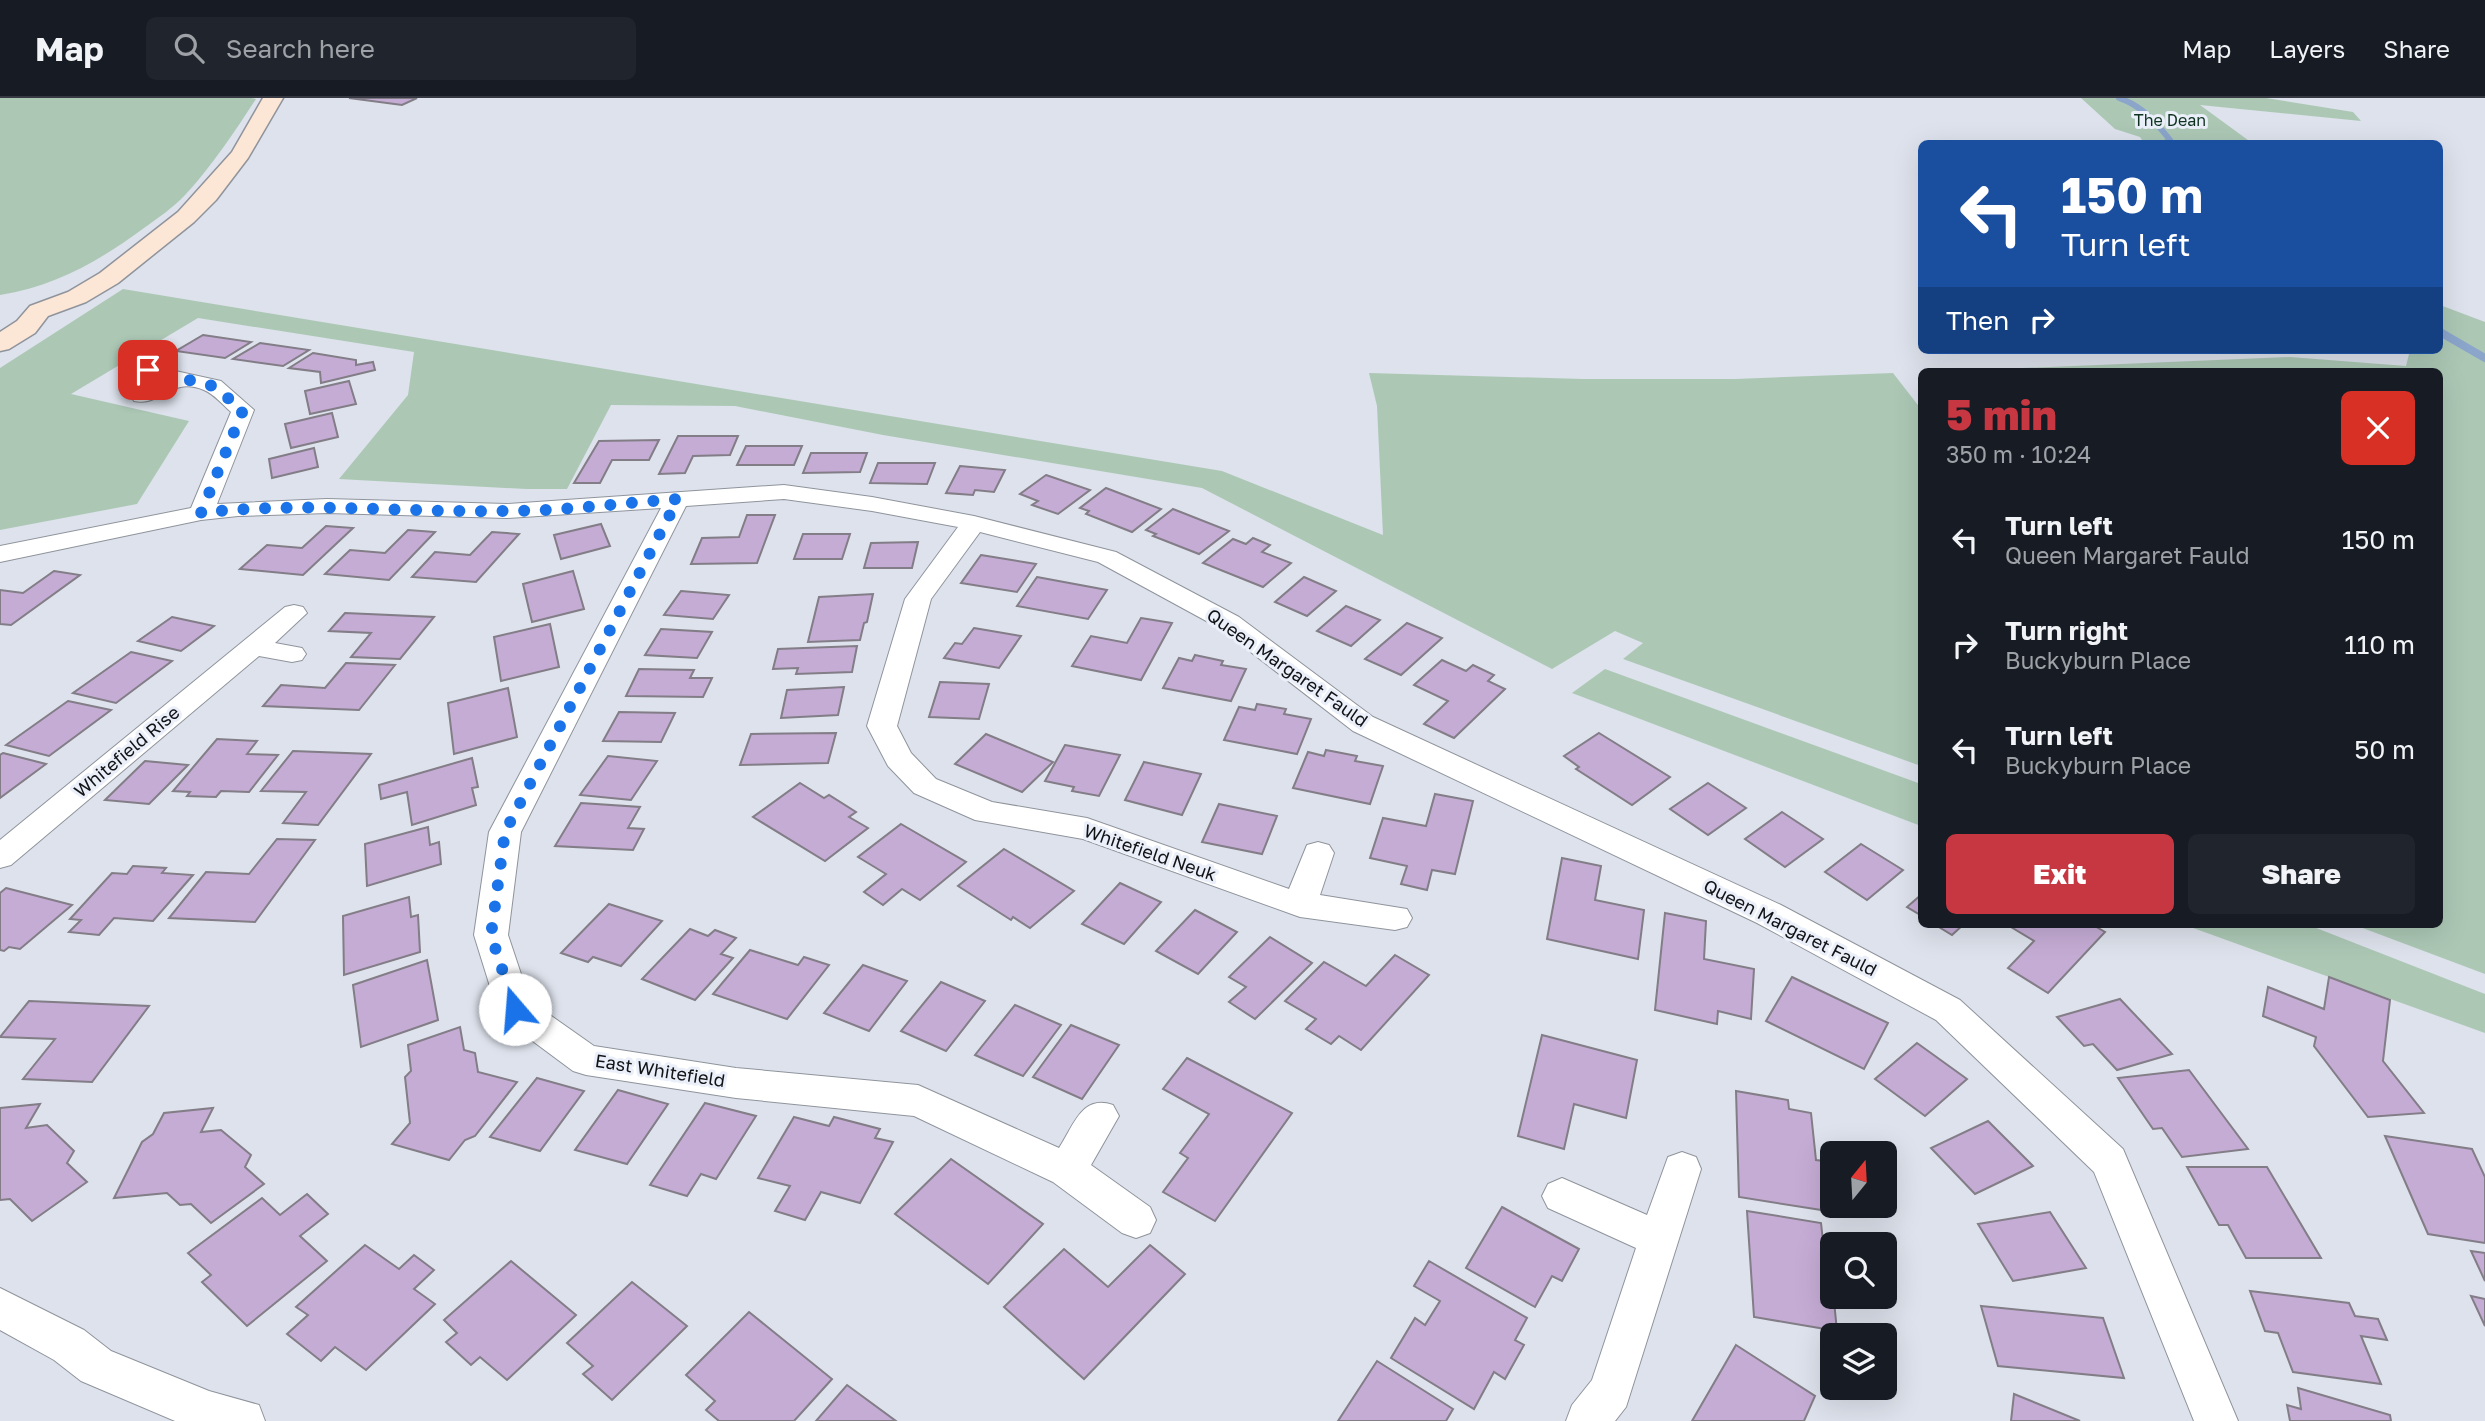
<!DOCTYPE html>
<meta charset="utf-8">
<style>
:root{--surface:#171b24;--page:#20242c;--text:#f1f3f6;--muted:#9ea1a6;--line:#363941;--accent:#c73741}
body{margin:0;font-family:"Golos Text",sans-serif;background:var(--page);color:var(--text);height:100vh;display:flex;flex-direction:column;font-size:26px;white-space:nowrap}
*{box-sizing:border-box;margin:0}
p{font-size:23px;color:var(--muted)}
.icon{flex:none;width:38px;height:38px;fill:none;stroke:currentColor;stroke-width:2;stroke-linecap:round;stroke-linejoin:round}
.map{position:relative;flex:1;overflow:hidden}
.side{position:absolute;left:1918px;top:270px;width:525px;height:560px;display:flex;flex-direction:column;background:var(--surface);border-radius:10px;box-shadow:0 7px 28px #0002}
.side>*{flex:none}
.guide{position:absolute;left:1918px;top:42px;width:525px;height:214px;border-radius:10px;box-shadow:0 7px 28px #0002;background:#1a4fa0;color:#fff;overflow:hidden}
.needle{width:46px;rotate:18deg}
.controls{position:absolute;left:1820px;top:1043px;display:grid;gap:14px}
.controls a{display:grid;place-items:center;width:77px;height:77px;border-radius:10px;background:var(--surface);box-shadow:0 7px 28px #0002;font-size:35px}
.pin{position:absolute;display:grid;place-items:center;width:60px;height:60px;color:#fff;margin:-30px;border-radius:14px;box-shadow:0 4px 10px #0006}
.me{position:absolute;width:77px;margin:-38px;rotate:342deg;stroke-linejoin:round;filter:drop-shadow(0 0 5px #0008)}
.turn{display:flex;align-items:center;gap:24px;height:147px;padding:0 28px;font-size:32px}
.turn .icon{width:91px;height:91px;stroke-width:2.5}
.turn b{display:block;font-size:49px;line-height:60px}
.then{display:flex;align-items:center;height:66px;padding:0 28px;background:#0003;gap:14px;font-size:26px}
.round{display:grid;place-items:center;flex:none;width:74px;height:74px;border-radius:10px;background:var(--page)}
.summary{display:flex;align-items:center;justify-content:space-between;height:119px;padding:0 28px}
h1{font-size:42px;font-weight:800;line-height:52px;color:var(--accent)}
.primary-button{display:flex;gap:14px;margin-top:auto;padding:14px 28px}
.primary-button a{flex:1;height:80px;border-radius:10px;background:var(--accent);color:#fff;font-size:28px;font-weight:800;line-height:80px;text-align:center}
.primary-button a+a{background:var(--page);color:var(--text)}
ul{padding:0;list-style:none}
li{display:flex;align-items:center;gap:21px;height:105px;padding:0 28px}
li div{flex:1}
li b{display:block;font-size:26px}
li em{font-style:normal}
header{display:flex;align-items:center;gap:42px;box-sizing:border-box;height:98px;padding:0 35px;background:var(--surface);border-bottom:2px solid var(--line)}
header strong{font-size:33px}
nav{display:flex;gap:38px;margin-inline-start:auto;font-size:24px}
.search{width:490px;height:63px;background:var(--page);display:flex;align-items:center;gap:18px;box-sizing:border-box;padding:0 24px;border-radius:10px;color:var(--muted);font-size:26px}
.map>svg:first-child{display:block}
</style>
<header>
<strong>Map</strong>
<div class="search"><svg class="icon" aria-label="search" viewBox="0 0 24 24"><circle cx="10" cy="10" r="6"/><path d="M15 15l6 6"/></svg>Search here</div>
<nav><a>Map</a><a>Layers</a><a>Share</a></nav>
</header>
<div class="map">
<svg width="2485" height="1323" viewBox="0 0 2485 1323">
<rect width="100%" height="100%" fill="#dde2ec"/>
<g fill="#acc8b5">
<path d="M0,0H252L256,1C235,33 212,68 186,96C174,109 158,120 144,130C99,163 56,188 0,197Z"/>
<path d="M2081,0H2266L2353,14L2361,23L2200,7L2252,45H2144L2140,39L2115,31Z"/>
<path d="M123,191L1222,373L1383,437L1377,308L1369,275L1583,281H1735L1893,275L1921,311V668L1623,561L1643,545L1615,533L1552,571L1202,390L883,337L735,308L611,307L567,391H526L339,381L408,297L414,254L198,220L71,296L189,323L137,406L0,432V270Z"/>
<path d="M2440,207L2485,224V876L2352,826H2440V273H1951L2290,259L2406,268L2410,252H2440Z"/>
<path d="M1605,571L1921,686V728L1572,595Z"/>
<path d="M2182,826H2306L2485,896V935Z"/>
</g>
<g fill="none" stroke-linecap="round" stroke-linejoin="round">
<path stroke="#8ba5cb" stroke-width="6" d="M2119,0C2142,8 2155,23 2170,42L2163,46"/>
<path stroke="#8ba5cb" stroke-width="8" d="M2440,234L2485,260"/>
</g>
<g fill="#c5acd5" stroke="#827d86" stroke-width="2">
<path d="M349,0H417L402,7Z"/>
<path d="M203,237L251,244L225,260L176,253Z"/>
<path d="M260,245L309,252L283,268L233,261Z"/>
<path d="M313,255L356,262V267L373,264L375,272L321,285L320,274L289,270Z"/>
<path d="M349,283L356,306L310,316L305,293Z"/>
<path d="M332,315L338,339L291,350L285,326Z"/>
<path d="M678,338H738L730,357L693,358L685,375L659,376Z"/>
<path d="M659,342L649,362H612L600,385H574L599,343Z"/>
<path d="M746,348H802L794,367H737Z"/>
<path d="M314,350L318,369L272,380L269,361Z"/>
<path d="M811,355H867L860,374L803,375Z"/>
<path d="M878,365H935L927,386L870,385Z"/>
<path d="M960,368L1005,372L994,394L975,392L973,397L946,395Z"/>
<path d="M1046,377L1090,392L1058,416L1032,407L1038,403L1020,396Z"/>
<path d="M1106,390L1161,411L1132,434L1086,416L1089,413L1080,410Z"/>
<path d="M1173,411L1229,433L1199,456L1153,438L1156,436L1146,432Z"/>
<path d="M747,417H775L757,465L691,466L702,440L739,439Z"/>
<path d="M601,426L610,448L561,461L554,437Z"/>
<path d="M326,428L353,430L303,477L240,471L267,447L302,450Z"/>
<path d="M408,432L435,434L389,482L325,476L350,452L385,455Z"/>
<path d="M492,434L519,436L476,484L412,479L435,454L470,457Z"/>
<path d="M803,436H850L842,461H794Z"/>
<path d="M1253,440L1270,447L1262,454L1291,465L1263,489L1203,465L1233,441L1246,446Z"/>
<path d="M918,444L912,470H864L871,445Z"/>
<path d="M981,457L1036,466L1017,494L961,485Z"/>
<path d="M54,473L80,477L11,527L0,526V492L23,495Z"/>
<path d="M573,473L584,511L532,524L523,486Z"/>
<path d="M1037,479L1107,492L1088,521L1017,508Z"/>
<path d="M1304,479L1336,493L1307,518L1275,504Z"/>
<path d="M681,493L729,497L713,521L664,517Z"/>
<path d="M873,496L867,524L864,525L860,542L808,544L819,499Z"/>
<path d="M1346,508L1380,522L1351,548L1317,533Z"/>
<path d="M345,515L434,519L400,561L351,559L371,535L329,533Z"/>
<path d="M172,519L214,528L181,553L138,543Z"/>
<path d="M1141,520L1172,525L1141,582L1072,568L1091,538L1127,545Z"/>
<path d="M1407,525L1442,540L1401,577L1365,561Z"/>
<path d="M550,526L559,569L501,583L494,539Z"/>
<path d="M974,530L1021,538L999,570L944,560L955,545L962,546Z"/>
<path d="M661,531L712,534L697,560L645,557Z"/>
<path d="M857,548L852,574L796,576L798,570L773,571L778,551Z"/>
<path d="M131,554L172,563L116,605L73,595Z"/>
<path d="M1195,557L1223,563L1221,567L1246,571L1231,603L1163,590L1179,560L1192,563Z"/>
<path d="M1442,562L1466,573L1473,567L1494,577L1488,583L1505,591L1454,640L1424,626L1448,603L1414,587Z"/>
<path d="M346,565L395,567L359,612L263,608L281,587L325,590Z"/>
<path d="M639,571L694,572L690,580H712L703,599L626,598Z"/>
<path d="M940,584L989,586L979,621L929,619Z"/>
<path d="M844,589L838,617L781,620L787,592Z"/>
<path d="M508,590L517,639L454,656L448,605Z"/>
<path d="M68,603L111,612L49,658L6,647Z"/>
<path d="M1257,606L1286,611L1284,616L1311,621L1297,656L1224,642L1239,609L1255,612Z"/>
<path d="M619,614L675,615L661,644L603,643Z"/>
<path d="M836,635L828,665L740,667L751,636Z"/>
<path d="M1599,635L1670,679L1632,707L1576,671L1579,669L1564,658Z"/>
<path d="M986,636L1053,664L1022,694L955,666Z"/>
<path d="M217,641L257,643L247,656L278,657L249,694L221,693L216,699L187,698L190,694L173,693Z"/>
<path d="M1065,647L1120,657L1099,698L1072,693L1074,689L1045,683Z"/>
<path d="M1326,652L1357,658L1355,663L1383,668L1370,706L1293,690L1308,654L1324,658Z"/>
<path d="M293,653L371,656L318,727L283,725L306,694L261,693Z"/>
<path d="M3,655L46,666L0,700V657Z"/>
<path d="M608,658L657,663L631,702L580,697Z"/>
<path d="M472,660L478,689L472,690L476,707L412,727L407,694L381,701L379,687Z"/>
<path d="M145,663L188,667L149,706L105,702Z"/>
<path d="M1144,664L1201,676L1182,717L1125,702Z"/>
<path d="M800,685L824,700L829,697L856,714L849,719L868,730L825,763L753,719Z"/>
<path d="M1708,685L1746,710L1708,737L1670,711Z"/>
<path d="M1435,696L1473,703L1455,776L1432,772L1427,792L1401,786L1407,768L1370,760L1383,720L1426,728Z"/>
<path d="M581,705L640,709L628,730L644,731L633,752L555,748Z"/>
<path d="M1219,706L1277,718L1262,756L1202,744Z"/>
<path d="M1782,714L1823,741L1785,769L1745,741Z"/>
<path d="M901,726L966,764L920,802L902,791L883,807L864,794L886,776L858,759Z"/>
<path d="M428,729L430,747L439,744L441,766L367,788L365,746Z"/>
<path d="M277,741L315,742L255,824L169,820L206,774L249,776Z"/>
<path d="M1861,746L1903,772L1867,802L1825,774Z"/>
<path d="M1004,751L1074,793L1030,830L1013,819L1011,822L958,788Z"/>
<path d="M1562,760L1601,768L1595,802L1644,812L1638,861L1547,841Z"/>
<path d="M133,768L166,770L162,775L193,777L153,823L114,820L99,837L69,834L81,822L70,821L112,775L127,776Z"/>
<path d="M1120,785L1161,804L1124,846L1082,826Z"/>
<path d="M6,790L72,807L20,851L9,849L4,853L0,852V795Z"/>
<path d="M1922,796V818L1907,809Z"/>
<path d="M409,799L411,819L418,817L420,854L344,877L343,818Z"/>
<path d="M609,806L662,823L621,868L593,859L588,864L561,855Z"/>
<path d="M1195,812L1237,834L1198,876L1156,853Z"/>
<path d="M1665,815L1706,823L1704,861L1754,871L1751,921L1718,913L1717,926L1655,912Z"/>
<path d="M1934,826H1964L1952,837Z"/>
<path d="M2006,826H2091L2105,834L2048,895L2008,870L2034,843Z"/>
<path d="M690,831L708,838L715,832L736,840L721,856L733,860L695,902L642,881Z"/>
<path d="M1270,839L1312,865L1255,921L1229,904L1246,889L1229,879Z"/>
<path d="M750,852L798,867L804,859L829,867L787,921L713,896Z"/>
<path d="M1395,857L1429,877L1361,952L1339,938L1331,946L1306,931L1316,921L1285,903L1324,864L1366,888Z"/>
<path d="M427,862L438,922L361,949L353,887Z"/>
<path d="M863,867L907,883L869,933L824,915Z"/>
<path d="M1792,879L1888,925L1864,971L1766,923Z"/>
<path d="M2329,879L2390,902L2383,963L2424,1015L2368,1019L2314,948L2316,939L2263,918L2268,889L2324,911Z"/>
<path d="M941,884L985,903L946,953L901,933Z"/>
<path d="M2120,901L2172,956L2117,972L2093,946L2084,948L2057,919Z"/>
<path d="M29,903L149,908L92,984L23,981L55,941L0,939Z"/>
<path d="M1015,907L1061,927L1023,978L975,957Z"/>
<path d="M1071,927L1119,947L1082,1001L1033,979Z"/>
<path d="M460,929L464,952L475,955L478,974L517,984L475,1038L465,1042L449,1062L392,1046L410,1025L405,979L411,973L408,947Z"/>
<path d="M1542,937L1637,962L1626,1020L1574,1006L1564,1051L1518,1038Z"/>
<path d="M1917,945L1967,981L1925,1018L1875,981Z"/>
<path d="M1187,960L1292,1015L1215,1123L1163,1094L1188,1060L1180,1055L1209,1016L1163,991Z"/>
<path d="M2189,972L2248,1051L2182,1059L2162,1030L2153,1031L2118,980Z"/>
<path d="M537,980L584,993L540,1053L490,1039Z"/>
<path d="M618,992L668,1006L627,1066L575,1052Z"/>
<path d="M1736,993L1788,1002L1789,1011L1811,1015L1816,1062L1832,1064V1108H1846L1847,1116L1739,1099Z"/>
<path d="M705,1005L756,1018L716,1081L701,1076L687,1098L650,1087Z"/>
<path d="M40,1006L26,1030L47,1027L74,1053L67,1065L87,1084L32,1123L10,1101L0,1102V1010Z"/>
<path d="M213,1010L201,1034L221,1032L251,1057L245,1069L264,1086L211,1125L191,1106L180,1107L167,1095L114,1100L142,1044L153,1036L164,1015Z"/>
<path d="M794,1019L829,1028L834,1019L880,1031L875,1040L893,1044L860,1105L821,1094L805,1122L775,1113L790,1088L758,1080Z"/>
<path d="M1988,1023L2033,1068L1975,1096L1931,1050Z"/>
<path d="M2385,1038L2472,1051L2485,1079V1145L2428,1136Z"/>
<path d="M951,1061L1043,1126L988,1186L895,1116Z"/>
<path d="M2187,1069H2267L2321,1160H2246L2228,1127H2219Z"/>
<path d="M307,1096L328,1116L300,1138L327,1163L247,1228L202,1184L211,1177L188,1155L262,1100L280,1117Z"/>
<path d="M1502,1109L1579,1151L1562,1183L1552,1178L1535,1209L1466,1170Z"/>
<path d="M1747,1113L1821,1125L1826,1170L1832,1171V1199H1858L1859,1207L1834,1203L1837,1233L1754,1219Z"/>
<path d="M2050,1114L2086,1170L2013,1183L1978,1126Z"/>
<path d="M365,1147L399,1171L414,1157L434,1172L414,1191L435,1206L366,1272L335,1249L321,1263L287,1236L308,1217L296,1209Z"/>
<path d="M1150,1147L1185,1176L1084,1281L1004,1209L1064,1151L1108,1189Z"/>
<path d="M2471,1153L2485,1155V1183Z"/>
<path d="M511,1163L576,1217L507,1282L480,1259L471,1267L446,1244L457,1235L444,1222Z"/>
<path d="M1429,1163L1527,1220L1515,1242L1524,1247L1505,1281L1494,1274L1474,1311L1391,1260L1415,1220L1425,1227L1440,1203L1414,1188Z"/>
<path d="M632,1184L687,1228L612,1302L583,1276L593,1268L567,1245Z"/>
<path d="M2250,1193L2349,1205L2355,1218L2378,1221L2387,1242L2361,1238L2381,1286L2293,1274L2278,1235L2265,1233Z"/>
<path d="M2471,1198L2485,1201V1228Z"/>
<path d="M1981,1208L2103,1220L2124,1280L1998,1268Z"/>
<path d="M749,1214L832,1281L794,1323H719L706,1312L715,1303L686,1277Z"/>
<path d="M1736,1247L1815,1298L1804,1323H1692Z"/>
<path d="M1377,1263L1453,1311L1446,1323H1338Z"/>
<path d="M847,1287L896,1323H816Z"/>
<path d="M2298,1290L2390,1317L2391,1323H2290L2287,1307L2301,1311Z"/>
<path d="M2014,1296L2080,1323H2011Z"/>
</g>
<g fill="none" stroke-linecap="round" stroke-linejoin="round">
<defs>
<g id="street">
<path d="M148,267L221,283L254,312L217,406L327,401L507,406L784,387L872,399L974,418L1116,454L1239,519L1373,619L1781,807L1960,902L2123,1051L2238,1323H2194L2094,1074L1936,922L1757,825L1353,633L1221,531L1098,464L980,434L931,501L897,628L911,655L936,681L992,704L1087,720L1289,791L1307,747L1318,744L1329,747L1334,755L1320,797L1407,811L1412,820L1407,829L1395,832L1300,819L1083,741L975,722L914,695L888,668L867,628L905,501L958,429L872,413L784,401L686,408L521,734L508,837L530,903L594,948L736,970L918,987L1059,1050C1074,1027 1082,996 1113,1007L1119,1018L1091,1067L1150,1109L1156,1122L1150,1135L1136,1140L1122,1135L1053,1084L914,1018L736,1000L586,977L573,973L503,921L497,911L474,837L489,734L661,410L507,420L327,415L238,418L201,422L0,464V448L191,410L231,314C223,307 214,296 204,292C170,278 161,309 134,303L131,298L134,293L158,282L141,277L137,273L141,269Z"/>
<path d="M294,507L303,509L307,515L275,545L302,550L306,556L302,562L292,564L259,558L11,767L0,770V742L285,509Z"/>
<path d="M1682,1054L1696,1059L1701,1071L1626,1309L1615,1323H1566L1572,1307L1592,1282L1636,1150L1548,1110L1542,1098L1548,1086L1562,1080L1647,1117L1668,1059Z"/>
<path d="M0,1190L84,1232L111,1253L209,1293L259,1307L265,1323H175L81,1283L54,1262L0,1232Z"/>
</g>
<path id="secondary" d="M263,0H283L248,60L216,102L194,124L118,185L86,204L48,218L35,235L9,251L0,253V234L17,223L30,208L68,194L100,175L178,114L232,54Z"/>
</defs>
<use href="#street" stroke="#8f949c" stroke-width="2"/>
<use href="#secondary" stroke="#8f949c" stroke-width="3"/>
<use href="#street" fill="#fff" fill-rule="evenodd"/>
<use href="#secondary" fill="#fce6d6" fill-rule="evenodd"/>
</g>
<g fill="none" stroke-linecap="round" stroke-linejoin="round">
<path stroke="#1a73e8" stroke-width="12" stroke-dasharray="0 21.6" d="M148,272L213,288L243,312L201,415C303,403 404,415 507,413C564,413 621,405 678,401L505,734L491,837L515,911"/>
</g>
<g text-anchor="middle" stroke-width="6" stroke-linejoin="round" paint-order="stroke">
<g font-size="16" fill="#0e321e" stroke="#eaeff9">
<text x="2170" y="28">The Dean</text>
</g>
<g font-size="18" fill="#111316" stroke="#eaeff9">
<text transform="translate(1287 570) rotate(35)" y="6">Queen Margaret Fauld</text>
<text transform="translate(127 654) rotate(-40)" y="6">Whitefield Rise</text>
<text transform="translate(1150 755) rotate(19)" y="6">Whitefield Neuk</text>
<text transform="translate(1790 830) rotate(27)" y="6">Queen Margaret Fauld</text>
<text transform="translate(660 973) rotate(9)" y="6">East Whitefield</text>
</g>
</g>
</svg>
<div class="controls">
<a><svg class="needle" viewBox="-14 -14 28 28"><path d="M0-13l5 13h-10z" fill="#e53935"/><path d="M0 13l5-13h-10z" fill="#9ea1a6"/></svg></a>
<a><svg class="icon" aria-label="search" viewBox="0 0 24 24"><circle cx="10" cy="10" r="6"/><path d="M15 15l6 6"/></svg></a>
<a><svg class="icon" aria-label="layers" viewBox="0 0 24 24"><path d="M12 4l9 5-9 5-9-5zM3 14l9 5 9-5"/></svg></a>
</div>
<div class="pin" style="left:148px;top:272px;background:#d93025"><svg class="icon" aria-label="arrive" viewBox="0 0 24 24"><path d="M6 21V4h12l-3 4 3 4H6"/></svg></div>
<svg class="me" style="left:515px;top:911px" viewBox="-20 -20 40 40"><circle r="19" fill="#fff"/><path d="M0-13L10 11 0 6-10 11z" fill="#1a73e8"/></svg>
<div class="guide">
<div class="turn"><svg class="icon" aria-label="left" viewBox="0 0 24 24"><path d="M17 20v-9H6M10 6l-5 5 5 5"/></svg><div><b>150 m</b>Turn left</div></div>
<div class="then">Then<svg class="icon" aria-label="right" viewBox="0 0 24 24"><path d="M7 20v-9h11M14 6l5 5-5 5"/></svg></div>
</div>
<section class="side">
<div class="summary"><div><h1>5 min</h1><p>350 m · 10:24</p></div><a class="round" style="background:#d93025;color:#fff"><svg class="icon" aria-label="close" viewBox="0 0 24 24"><path d="M6 6l12 12M18 6L6 18"/></svg></a></div>
<ul>
<li><svg class="icon" aria-label="left" viewBox="0 0 24 24"><path d="M17 20v-9H6M10 6l-5 5 5 5"/></svg><div><b>Turn left</b><p>Queen Margaret Fauld</p></div><em>150 m</em></li>
<li><svg class="icon" aria-label="right" viewBox="0 0 24 24"><path d="M7 20v-9h11M14 6l5 5-5 5"/></svg><div><b>Turn right</b><p>Buckyburn Place</p></div><em>110 m</em></li>
<li><svg class="icon" aria-label="left" viewBox="0 0 24 24"><path d="M17 20v-9H6M10 6l-5 5 5 5"/></svg><div><b>Turn left</b><p>Buckyburn Place</p></div><em>50 m</em></li>
</ul>
<div class="primary-button"><a>Exit</a><a>Share</a></div>
</section>
</div>
